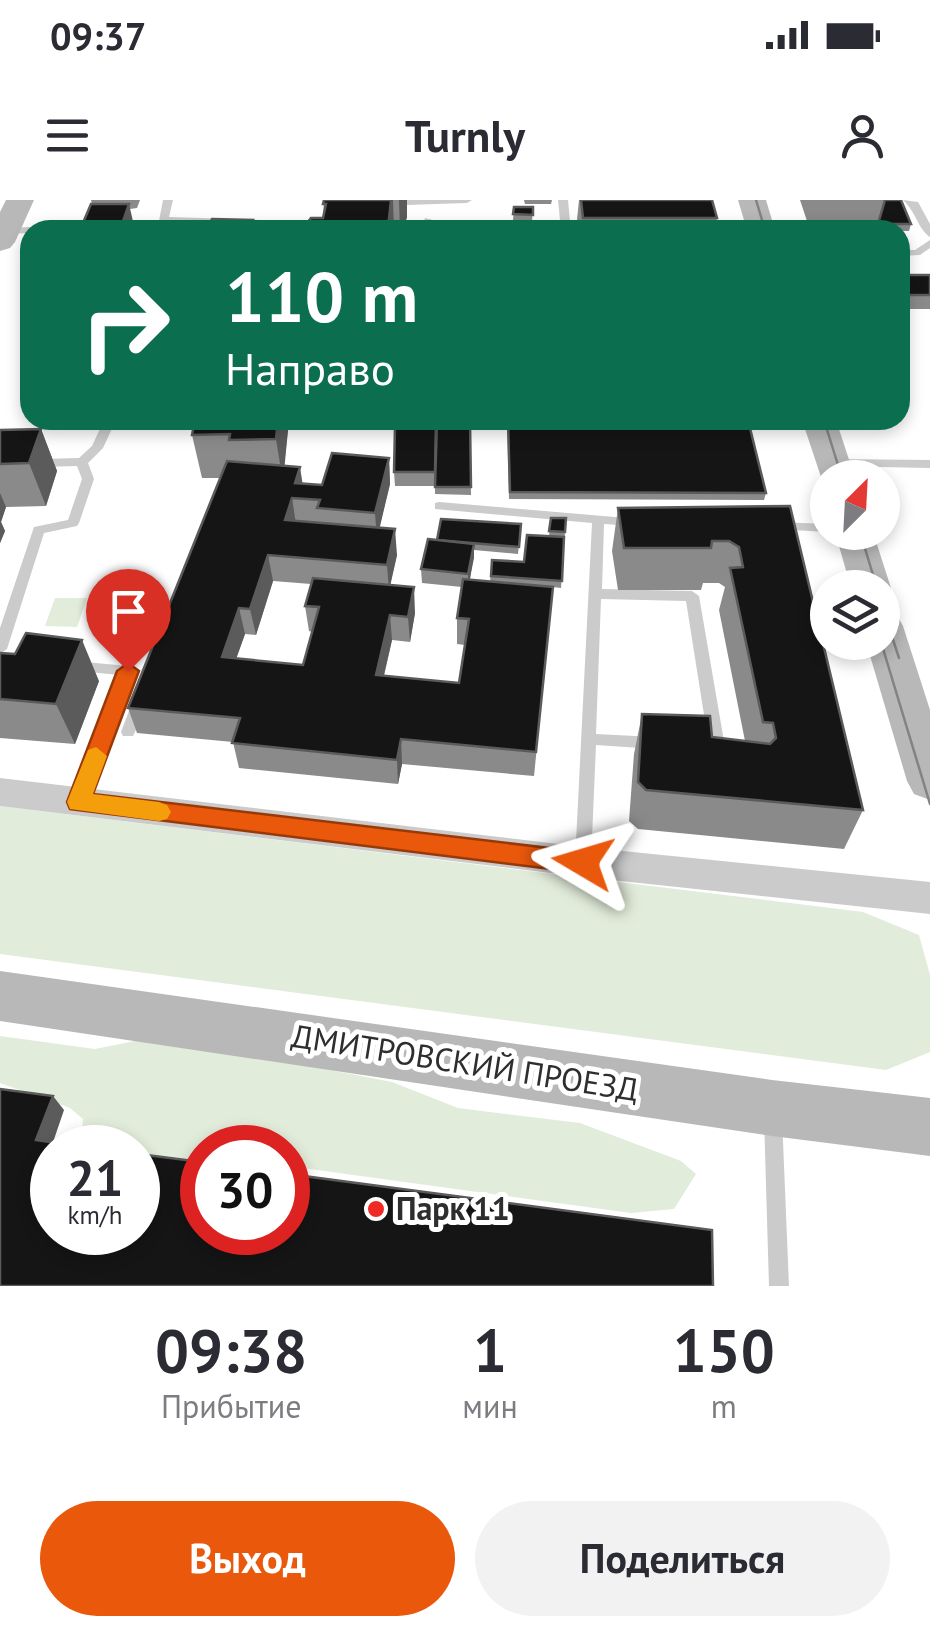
<!DOCTYPE html>
<html lang="ru">
<meta charset="utf-8">
<style>
:root{--surface:#fff;--page:#f2f2f3;--text:#2b2b33;--muted:#7c7c81;--accent:#ea580c}
body{margin:0;font-family:"PT Sans",sans-serif;background:var(--page);color:var(--text);height:100vh;display:flex;flex-direction:column;font-size:38px;white-space:nowrap}
*{box-sizing:border-box;margin:0}
p{font-size:32px;color:var(--muted)}
.icon{flex:none;width:55px;height:55px;fill:none;stroke:currentColor;stroke-width:2;stroke-linecap:round;stroke-linejoin:round}
.map{position:relative;height:1086px;overflow:hidden}
.sheet{display:flex;flex-direction:column;background:var(--surface);flex:1}
.sheet>*{flex:none}
.banner{position:absolute;left:20px;top:20px;width:890px;height:210px;border-radius:30px;box-shadow:0 5px 15px #0003;background:#0b6e4f;color:#fff;overflow:hidden}
.needle{width:65px;rotate:24deg}
.controls{position:absolute;left:810px;top:260px;display:grid;gap:20px}
.controls a{display:grid;place-items:center;width:90px;height:90px;border-radius:50%;background:var(--surface);box-shadow:0 5px 15px #0003;font-size:50px}
.speed{position:absolute;left:30px;top:925px;display:flex;gap:20px;font-size:50px;font-weight:700;text-align:center}
.speed>*{display:grid;place-content:center;width:130px;height:130px;border-radius:50%;background:var(--surface);box-shadow:0 5px 15px #0003;line-height:1}
.speed small{font-size:25px;font-weight:400}
.speed .limit{border:15px solid #d22;background:#fff;color:#111}
.pin{position:absolute;display:grid;place-items:center;width:85px;height:85px;color:#fff;margin:-102px -42px;border-radius:50% 50% 50% 0;rotate:-45deg;box-shadow:0 0 10px #0007}
.pin .icon{rotate:45deg}
.me{position:absolute;width:110px;margin:-55px;rotate:277deg;stroke-linejoin:round;filter:drop-shadow(0 0 8px #0008)}
.turn{display:flex;align-items:center;gap:35px;height:210px;padding:0 40px;font-size:45px}
.turn .icon{width:130px;height:130px;stroke-width:2.5}
.turn b{display:block;font-size:70px;line-height:85px}
.eta{display:flex;justify-content:space-evenly;align-items:center;height:170px;text-align:center}
.eta b{font-size:60px;font-weight:700;line-height:70px}
.action{display:flex;gap:20px;margin-top:auto;padding:20px 40px}
.action a{flex:1;height:115px;border-radius:60px;background:var(--accent);color:#fff;font-size:40px;font-weight:700;line-height:115px;text-align:center}
.action a+a{background:var(--page);color:var(--text)}
.status{display:flex;justify-content:space-between;align-items:center;height:70px;padding:0 50px;background:var(--surface);direction:ltr}
.status svg{height:28px;fill:currentColor}
header{display:flex;justify-content:space-between;align-items:center;height:130px;padding:0 40px;background:var(--surface);font-size:45px;font-weight:700}
.map>svg:first-child{display:block}
</style>
<div class="status"><b>09:37</b><svg viewBox="0 0 49 12"><path d="M0 12V9h3v3zM5 12V6h3v6zM10 12V3h3v9zM15 12V0h3v12zM26 1h20v11H26zM47 4h2v5h-2z"/></svg></div>
<header><svg class="icon" aria-label="menu" viewBox="0 0 24 24"><path d="M4 6h16M4 12h16M4 18h16"/></svg>Turnly<svg class="icon" aria-label="person" viewBox="0 0 24 24"><circle cx="12" cy="8" r="4"/><path d="M4 21q1-7 8-7t8 7"/></svg></header>
<div class="map">
<svg width="930" height="1086" viewBox="0 0 930 1086">
<rect width="100%" height="100%" fill="#fff"/>
<g fill="#e2ecda">
<path d="M55,398H87L77,427L45,426Z"/>
<path d="M0,606L863,712L919,735L930,775V852L886,870L0,754Z"/>
<path d="M0,836L95,849L135,841L216,848L392,882L458,908L580,923L681,961L696,974L674,1009L631,1013L288,966V948H202V967H199L138,952V948L116,947L81,939L83,919L70,908L0,883Z"/>
</g>
<g fill="none" stroke-linecap="round" stroke-linejoin="round">
<g fill="#cbcbcb" fill-rule="evenodd">
<path d="M163,0H173L169,17L294,21L299,24L298,30H288L289,27L168,23L166,30H54L59,27L158,26Z"/>
<path d="M404,0H472L467,3L407,5L402,2Z"/>
<path d="M558,0H568L570,21H596L601,24L596,27H570L571,30H561Z"/>
<path d="M903,0L918,2L930,24V37C918,29 915,10 903,0Z"/>
<path d="M425,18L433,20L431,30H421Z"/>
<path d="M30,27L35,30H30V33L5,34L0,31L5,28Z"/>
<path d="M930,40V48L920,55L900,56V50H915Z"/>
<path d="M104,220H116L103,248L88,263L94,279L79,323L77,326L44,333L7,449L0,454V428L33,330L34,327L68,320L82,279L77,266L0,268V260L79,258L92,246Z"/>
<path d="M834,259L930,260V268L830,266V260Z"/>
<path d="M439,302L638,319L640,322L634,326L604,324L602,389L692,391L699,396L725,547L722,551L717,553L702,550L699,546L702,542L708,540L686,401L601,399L596,534L655,537L660,539L662,543L660,547L655,549L596,545L591,662L589,667L583,669L577,667L575,662L592,323L435,309V303Z"/>
<path d="M777,322L828,324V332L773,329V323Z"/>
<path d="M74,461L128,466L135,471L86,602L84,607L78,608L72,607L70,602L119,475L69,470L67,466Z"/>
<path d="M139,497L146,503L135,532L133,536H123L121,532L132,503Z"/>
<path d="M773,908L780,910L782,917L789,1086H769L764,917L766,910Z"/>
</g>
<path fill="#cbcbcb" fill-rule="evenodd" d="M0,578L583,647L930,682V714L583,677L0,606Z"/>
<g fill="#b8b8b8" fill-rule="evenodd">
<path d="M6,0H34L15,42L10,48L0,51V12Z"/>
<path d="M738,0H766L775,30H747Z"/>
<path d="M802,220H836L855,278H828V287L824,286Z"/>
<path d="M835,332H873L891,388L885,398L882,388H851Z"/>
<path d="M882,411L897,415L903,426L930,510V600L914,594L907,581L866,442H882Z"/>
<path d="M0,771L772,880L930,898V956L772,936L0,821Z"/>
</g>
<g stroke="#838383" stroke-width="2.5">
<path d="M756,0L765,30"/>
<path d="M824,220L842,278"/>
<path d="M860,332L877,388"/>
<path d="M882,406L899,458"/>
<path d="M881,442L930,604"/>
</g>
</g>
<g fill="#8a8a8a" fill-rule="evenodd">
<path d="M91,0H140L137,8L130,9L92,4Z"/>
<path d="M324,0H407V17L403,30H307L323,18Z"/>
<path d="M524,0H552L551,4H525Z"/>
<path d="M579,0H712L717,18L715,30H576Z"/>
<path d="M800,0H901L911,24L909,31L810,30Z"/>
<path d="M514,7H533L532,22L513,21Z"/>
<rect x="900" y="75" width="30" height="34"/>
<path d="M30,152V180L25,165Z"/>
<path d="M195,220H289L284,266L303,283L322,285L389,258L390,284L379,328L397,355L390,385L415,413L410,442L392,440L384,476L459,483L465,445L457,444V418L462,387L422,383L421,369L437,340L521,324L518,354L474,350L470,380L490,382L492,360L524,362L549,336L551,318H566L561,388L553,387L534,576L402,564L398,584L239,568L233,542L137,533L128,508L220,278H202L192,235ZM273,381L311,384L305,406L309,431L312,432L303,465L236,458L245,434L256,435Z"/>
<path d="M336,220H372V229L337,230Z"/>
<path d="M470,220L471,295L435,294V286H395L394,272L402,227Z"/>
<path d="M507,220L766,293L764,300L509,299Z"/>
<path d="M41,229L57,271L46,306L6,307L1,322L5,331L0,343V230Z"/>
<path d="M790,306L863,610L844,649L638,629L629,621L634,554L642,514L712,537L745,541L719,410L725,387L719,383H703L701,390H618L612,351L618,308Z"/>
<path d="M0,453L99,481L75,544L0,538Z"/>
</g>
<g fill="#5b5b5b">
<path d="M391,0H393L394,30H383Z"/>
<path d="M399,0H407V17L403,30H400Z"/>
<path d="M129,4L135,30H120Z"/>
<path d="M278,220H289L283,282L276,239Z"/>
<path d="M41,229L57,271L46,306L29,263Z"/>
<path d="M389,258L390,284L377,339L375,313Z"/>
<path d="M300,267L304,293L295,283Z"/>
<path d="M0,293L6,307L1,322L5,331L0,343Z"/>
<path d="M292,298L296,324L285,320Z"/>
<path d="M395,329L397,355L389,391L387,365Z"/>
<path d="M474,344V358L468,388V374Z"/>
<path d="M268,355L273,381L256,435L250,409Z"/>
<path d="M414,387L415,413L410,442L408,417Z"/>
<path d="M239,408L245,434L228,482L222,457Z"/>
<path d="M390,415L392,440L378,500L376,475Z"/>
<path d="M82,440L99,481L75,544L56,504Z"/>
<path d="M401,539L402,564L398,584L397,560Z"/>
<path d="M53,896L64,910L49,954L36,940Z"/>
</g>
<g fill="#151515" stroke="#5b5b5b" stroke-width="2.5">
<path d="M324,0H391L389,19L383,30H307V23L311,18H323L326,4H323Z"/>
<path d="M581,0H712L717,18H583Z"/>
<path d="M885,0H901L911,24H878Z"/>
<path d="M91,4H129L120,30H80Z"/>
<path d="M514,7H533V15L513,14Z"/>
<path d="M212,19L253,20L249,30H207Z"/>
<rect x="900" y="75" width="30" height="20"/>
<path d="M30,152V165H25Z"/>
<path d="M195,220H278L276,239L229,240L230,234L192,235Z"/>
<path d="M402,220H436L435,272H394L395,226L402,227Z"/>
<path d="M437,220H470L471,287H435Z"/>
<path d="M508,220H748L766,293L510,292Z"/>
<path d="M41,229L29,263L0,264V230Z"/>
<path d="M332,253L389,258L375,313L317,308L320,300L292,298L285,320L395,329L387,365L268,355L250,409L239,408L222,457L303,465L319,407L305,406L313,378L414,387L408,417L390,415L376,475L459,483L469,419L457,418L463,379L553,387L536,552L401,539L397,560L232,543L240,518L128,508L227,261L300,267L295,283L322,285Z"/>
<path d="M790,306L863,610L646,590L638,582L642,514L710,516L712,537L770,544L776,538L773,523L763,522L730,368L743,367L739,347L729,341H712L711,348H624L618,308Z"/>
<path d="M551,318H566L565,332L549,331Z"/>
<path d="M441,319L521,324L519,347L437,340Z"/>
<path d="M527,335L564,337L562,381L491,376L492,360L524,362Z"/>
<path d="M428,339L474,344L468,374L421,369Z"/>
<path d="M26,433L82,440L56,504L0,499V453L15,454Z"/>
<path d="M0,889L53,896L36,940L90,948H52V1032H138V954L202,962V1032H288V974L712,1030L713,1086H0Z"/>
</g>
<path fill="#ea580c" stroke="#983908" stroke-width="2.5" d="M128,463L139,471L93,594L583,652L591,655L595,662L591,670L583,673L70,609L67,602L117,471Z"/>
<path fill="#f59e0b" d="M96,547L107,556L93,594L159,602L167,605L171,612L167,619L159,621L70,609L67,602L88,550Z"/>
<circle fill="#f02924" stroke="#fff" stroke-width="4" cx="376" cy="1009" r="10"/>
<g text-anchor="middle" stroke-width="10" stroke-linejoin="round" paint-order="stroke">
<g font-size="32" fill="#2e2e2e" stroke="#fff">
<text transform="translate(465 863) rotate(9)" y="11">ДМИТРОВСКИЙ ПРОЕЗД</text>
</g>
<g font-size="32" font-weight="bold" fill="#2e2e2e" stroke="#fff" text-anchor="start">
<text x="396" y="1020">Парк 11</text>
</g>
</g>
</svg>
<div class="controls">
<a><svg class="needle" viewBox="-14 -14 28 28"><path d="M0-13l5 13h-10z" fill="#e53935"/><path d="M0 13l5-13h-10z" fill="#7c7c81"/></svg></a>
<a><svg class="icon" aria-label="layers" viewBox="0 0 24 24"><path d="M12 4l9 5-9 5-9-5zM3 14l9 5 9-5"/></svg></a>
</div>
<div class="speed"><div>21<small>km/h</small></div><div class="limit">30</div></div>
<div class="pin" style="left:128px;top:471px;background:#d93025"><svg class="icon" aria-label="arrive" viewBox="0 0 24 24"><path d="M6 21V4h12l-3 4 3 4H6"/></svg></div>
<svg class="me" style="left:583px;top:662px" viewBox="-20 -20 40 40"><path d="M0-17L14 15 0 8-14 15z" fill="#ea580c" stroke="#fff" stroke-width="4"/></svg>
<div class="banner">
<div class="turn"><svg class="icon" aria-label="right" viewBox="0 0 24 24"><path d="M7 20v-9h11M14 6l5 5-5 5"/></svg><div><b>110 m</b>Направо</div></div>
</div>
</div>
<section class="sheet">
<div class="eta">
<div><b>09:38</b><p>Прибытие</p></div>
<div><b>1</b><p>мин</p></div>
<div><b>150</b><p>m</p></div>
</div>
<div class="action"><a>Выход</a><a>Поделиться</a></div>
</section>
